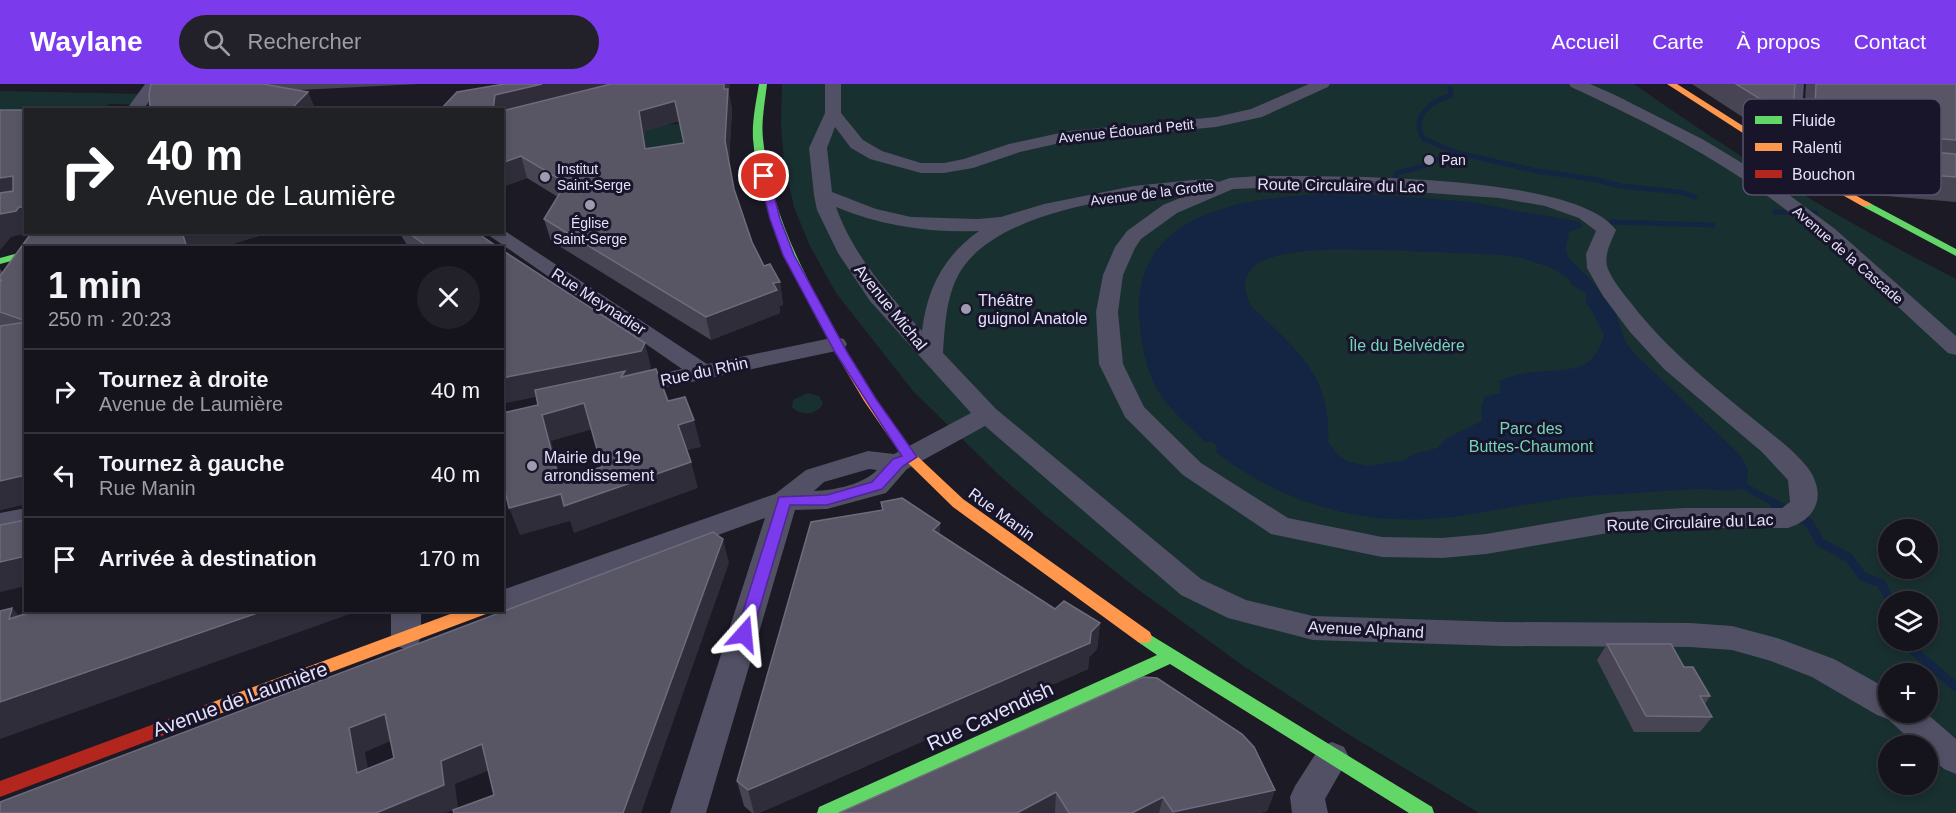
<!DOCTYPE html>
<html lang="fr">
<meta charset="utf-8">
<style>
:root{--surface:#15141c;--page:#222129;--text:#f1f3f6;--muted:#9d9ea3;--line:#34333b;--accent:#7c3aed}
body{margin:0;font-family:Arial,sans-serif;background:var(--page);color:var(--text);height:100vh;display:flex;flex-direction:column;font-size:22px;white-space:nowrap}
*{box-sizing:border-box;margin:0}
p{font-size:20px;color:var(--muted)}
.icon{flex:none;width:33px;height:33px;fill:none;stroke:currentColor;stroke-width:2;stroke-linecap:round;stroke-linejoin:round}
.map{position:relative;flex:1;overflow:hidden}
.drawer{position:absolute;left:24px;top:162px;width:480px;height:366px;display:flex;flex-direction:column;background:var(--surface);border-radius:0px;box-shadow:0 3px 9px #0003,0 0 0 2px var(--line)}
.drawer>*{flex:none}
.hud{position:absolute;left:24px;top:24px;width:480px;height:126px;border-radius:0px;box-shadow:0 3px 9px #0003,0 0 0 2px var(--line);background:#202124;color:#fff;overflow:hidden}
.fabs{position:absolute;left:1878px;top:435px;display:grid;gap:12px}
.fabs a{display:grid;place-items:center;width:60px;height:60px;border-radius:50%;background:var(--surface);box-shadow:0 3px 9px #0003,0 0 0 2px var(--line);font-size:30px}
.pin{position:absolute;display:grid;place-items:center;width:51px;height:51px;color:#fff;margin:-26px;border:3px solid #fff;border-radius:50%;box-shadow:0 2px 6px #0007}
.me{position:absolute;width:66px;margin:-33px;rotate:18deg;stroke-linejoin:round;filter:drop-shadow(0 0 4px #0008)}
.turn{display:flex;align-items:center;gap:21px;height:126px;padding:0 24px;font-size:27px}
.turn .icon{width:78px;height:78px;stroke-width:2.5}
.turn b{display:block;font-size:42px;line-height:51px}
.round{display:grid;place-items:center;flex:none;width:63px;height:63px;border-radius:32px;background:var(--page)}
.summary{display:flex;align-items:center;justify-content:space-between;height:102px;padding:0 24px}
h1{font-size:36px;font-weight:600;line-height:45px}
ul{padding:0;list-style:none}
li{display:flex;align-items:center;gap:18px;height:84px;padding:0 24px;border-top:2px solid var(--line)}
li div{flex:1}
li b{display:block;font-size:22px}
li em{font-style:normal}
header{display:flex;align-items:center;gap:36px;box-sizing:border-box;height:84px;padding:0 30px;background:var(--accent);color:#fff}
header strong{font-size:28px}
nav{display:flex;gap:33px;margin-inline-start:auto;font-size:21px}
.search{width:420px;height:54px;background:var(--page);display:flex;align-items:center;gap:15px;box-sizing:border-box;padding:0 21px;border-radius:33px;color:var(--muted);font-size:22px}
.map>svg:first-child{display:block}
</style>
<header>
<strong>Waylane</strong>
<div class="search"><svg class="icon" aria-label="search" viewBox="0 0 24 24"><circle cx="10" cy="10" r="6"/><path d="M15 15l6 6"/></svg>Rechercher</div>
<nav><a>Accueil</a><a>Carte</a><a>À propos</a><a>Contact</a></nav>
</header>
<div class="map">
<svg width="1956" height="729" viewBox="0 0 1956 729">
<rect width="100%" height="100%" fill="#1c1a25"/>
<g fill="#193030" fill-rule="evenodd">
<path d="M782,0H1634C1737,73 1844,138 1956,195V729H1479L1348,650L1242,581L1136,504L1046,432L998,390L913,307L836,209L809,160L794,123L784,76L781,42ZM1888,446H1928V484H1888ZM1888,518H1928V556H1888ZM1888,590H1928V628H1888ZM1888,662H1928V700H1888Z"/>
<path d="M0,7L191,11L190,22L109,20L105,25L26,26L25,33L0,32Z"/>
<path d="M702,40L689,80L650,86L586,41Z"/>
<path d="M808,309L819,312L823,319L821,323C813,331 800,332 792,323L793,316Z"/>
</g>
<path fill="#132542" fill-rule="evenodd" d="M1329,110L1399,112L1470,118L1580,138L1582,143L1569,148L1566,164L1568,173L1589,194L1615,228L1626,259L1635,270L1741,372L1748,387L1746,403C1733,410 1715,405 1701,405C1668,406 1634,410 1601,411C1547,414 1496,428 1443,434C1361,442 1281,419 1216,368L1217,362L1211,357L1206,359C1193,345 1177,332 1165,317C1149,297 1143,269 1140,244C1125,129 1242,113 1329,110ZM1383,166L1504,171L1521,174L1550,183L1568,194L1571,200L1586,209V219L1592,227L1604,251C1593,291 1569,284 1536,288C1523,289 1511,292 1499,297L1501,309L1485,313L1481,325L1482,337L1447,354L1437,364L1415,370L1404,376L1368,382L1349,378L1338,371L1328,358C1332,291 1296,265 1252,223C1214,154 1347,167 1383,166Z"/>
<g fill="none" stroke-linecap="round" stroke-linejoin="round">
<g stroke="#132542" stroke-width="5">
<path d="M1454,68L1537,87L1593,95L1621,102L1680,108L1695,113"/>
<path d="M1394,95L1397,89L1421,83L1454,68L1424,55C1409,34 1431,17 1451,11L1450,4"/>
<path d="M1775,128L1816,129"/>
<path d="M1612,138L1713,141"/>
</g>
<path stroke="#132542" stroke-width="7" d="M1746,403L1778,421"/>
<g stroke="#132542" stroke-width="9">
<path d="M1775,420L1809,439L1820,458L1849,474L1863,493L1881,499L1891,518"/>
<path d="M1888,540L1886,542L1888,547"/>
<path d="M1901,556L1956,603"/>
</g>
<g fill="#515064" fill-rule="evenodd">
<path d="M145,0H161L143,26H126Z"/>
<path d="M825,0H841V29L863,56L882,67L921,79H944L964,75L1009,60L1069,47L1216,33L1251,25L1309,0H1330L1328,3L1262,33L1216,43L1069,57L1020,68L973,84L944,89H921L870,75L851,64L835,43L827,64L832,108L876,125L911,133L978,135L1001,133L1044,120L1134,102L1192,96L1211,95L1218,98L1230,94L1259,92C1329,92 1576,89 1616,146C1611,158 1603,172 1608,185C1613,197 1623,209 1631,219C1667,266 1712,301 1757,338C1772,350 1805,375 1813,392C1825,417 1813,436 1788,444H1685L1614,448L1486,470L1442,474L1382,473L1271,450L1183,391L1125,333L1099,280L1096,228L1103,191L1115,163L1127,147L1163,121L1197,107C1130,110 997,126 960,188C946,212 945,241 943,269L996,325L1201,495L1246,516L1313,532L1502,538L1690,539L1732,542L1777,554L1834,575L1888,605V628H1925L1956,655V690L1944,685L1928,671V662H1917L1888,635L1877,631L1812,593L1771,577L1732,566L1690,563L1502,562L1313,556L1228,534L1181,511L985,342L907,385L886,409L827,425L795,426L706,729H670L765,434L512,526L502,529L493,526H502V506L775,410L806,386L868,367L894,370L971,329L870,217L838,169L817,126L814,111L809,64L825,29ZM1259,104L1387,106L1499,114L1545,122L1579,134L1596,147L1586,170L1587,184L1603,212L1630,248L1664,285L1762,368L1788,396L1790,418L1782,424H1685L1614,428L1486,450L1442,454L1382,453L1288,434L1201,379L1144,323L1123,280L1118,228L1123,191L1135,164L1141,155L1177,129L1233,105ZM836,123C882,142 930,149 979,147C944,172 927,204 922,247C888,210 853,171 836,123ZM869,385L877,386C862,401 835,406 814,407L824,398Z"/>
<path d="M1569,0H1590L1613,10L1704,56L1762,91L1835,145L1956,252V271L1948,269C1892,218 1838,164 1777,119C1714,72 1643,36 1571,3Z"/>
<path d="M1788,0H1804L1800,51L1774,67H1762L1759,63L1762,59L1783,48Z"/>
<path d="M1786,69L1956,82V92L1780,78L1777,74L1780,70Z"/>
<path d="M502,145L707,280L836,253L844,255L847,260L844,265L836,267L626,312L618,309L614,304L618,299L682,285L484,148H502Z"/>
<path d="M26,424V444L0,449V429Z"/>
<path d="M391,526H421V553L417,562L406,565L395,562L391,553Z"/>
<path d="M1332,658L1344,663L1349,673L1325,715L1328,729H1292L1290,713L1295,702L1320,663Z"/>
</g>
<g fill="#63d668" fill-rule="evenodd">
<path d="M759,0H767C765,18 761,37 763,55C770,132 810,202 847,268L845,271H837L835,268C799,201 759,132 753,55C752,37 756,18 759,0Z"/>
<path d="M1866,117L1956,165V172L1862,122V118Z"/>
<path d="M26,167V173L0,180V174Z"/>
<path d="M1144,547L1432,723L1434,729H1409L1170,580L846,729H817L819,723L1157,571L1138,558L1136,553L1138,548Z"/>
</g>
<g fill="#ff974d" fill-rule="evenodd">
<path d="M1667,0H1677L1820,91L1871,120L1870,122H1862L1814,95Z"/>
<path d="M841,264L845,265L875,315L915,370L963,415L1150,548L1152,553L1150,558L1144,559L1138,558L953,423L905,376L864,317L835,268Z"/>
<path d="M461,526H488L486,530L211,633L205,631L202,626L205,621Z"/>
</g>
<path fill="#b3261e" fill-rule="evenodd" d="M211,619L217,621L220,626L217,631L0,713V697Z"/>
</g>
<g fill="#474553" fill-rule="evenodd">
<path d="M151,0H419L299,6L150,23Z"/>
<path d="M504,0L729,10L732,25L729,77L734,105L752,158L764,182L780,198L783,221L779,222L780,229L711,256L551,157L544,135L558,113L527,94L502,103ZM679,37L684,59L646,64L644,47Z"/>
<path d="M1692,0H1795L1793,24L1781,47L1776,49H1767Z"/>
<path d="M1806,0H1956V118L1875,111L1851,98L1849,86L1857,72L1802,68Z"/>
<path d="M32,148H272L219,164H26V420L0,426V185L3,189Z"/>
<path d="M399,148H476L499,164H409Z"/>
<path d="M881,418L940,451L1055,525L1100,539L1097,565L1089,573L1088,585L759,729H752L744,722L737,697L882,426Z"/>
<path d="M1607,560L1684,583L1710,612L1705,620L1712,633L1700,648H1634L1597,576Z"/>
<path d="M1242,650L1275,706L1267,727L1260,729H839Z"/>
</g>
<g fill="#2f2d39">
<path d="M542,0H629L502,32V26H493L495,11Z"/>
<path d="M724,0H730L729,10L732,25L729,78L725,57L724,5Z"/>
<path d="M308,8L316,26H290Z"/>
<path d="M675,17L679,37L644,47L650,86L645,65L639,27Z"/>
<path d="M1793,24L1781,47L1776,49L1787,27Z"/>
<path d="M521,72L527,94L502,103V79Z"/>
<path d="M13,92L26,111L0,118V94Z"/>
<path d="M502,118L504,143H502Z"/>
<path d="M19,123H26V148H31L11,153L0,166V130Z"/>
<path d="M182,148H272L219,164H187Z"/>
<path d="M780,198L783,221L779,222L780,229L711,256L706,233L773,199Z"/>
<path d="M645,259L651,283L647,290L502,320V294Z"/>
<path d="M584,319L593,345L551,357L568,420L691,378L698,404L574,449L570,437L520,451L509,424L559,396L542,331Z"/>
<path d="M694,336L701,363L684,367L678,341Z"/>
<path d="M26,391V420L0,426V397Z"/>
<path d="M940,439V465L933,446Z"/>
<path d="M723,455L729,479L641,729H623Z"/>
<path d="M26,472V502L0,508V478Z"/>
<path d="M12,524L37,551L9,535Z"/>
<path d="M266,526H361L0,655V618Z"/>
<path d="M1100,539L1097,565L1089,573L1088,585L759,729H754L748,706L1091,548Z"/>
<path d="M385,630L400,653L365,668L373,712L357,689L349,644Z"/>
<path d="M482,660L495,684L455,700L458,724L446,729H376L441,677Z"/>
<path d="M1275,706L1267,727L1260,729H1172L1173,728Z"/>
<path d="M1056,708L1055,729H1017Z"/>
<path d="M1163,713L1159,729H1132Z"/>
</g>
<g fill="#585665" stroke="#6e6b7c" stroke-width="1.5" fill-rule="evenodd">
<path d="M151,0H263L308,8L290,26H147L150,23L149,10Z"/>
<path d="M504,0H542L495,11L493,26H440L457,8Z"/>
<path d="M611,0H724V5H728L725,57L734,105L752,158L764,182L770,180L780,198L773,199L777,206L706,233L544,135L566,99L521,72L502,79V27ZM675,17L684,59L645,65L639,27Z"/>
<path d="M1736,0H1795L1793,24L1787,27L1778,26Z"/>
<path d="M1816,0H1956V56L1814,45Z"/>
<path d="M0,26H26V123H19L16,127L0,130V109L13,107V92L0,94Z"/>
<path d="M1863,63L1956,70V93L1889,88L1865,75Z"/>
<path d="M32,148H182L187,164H26V237L0,228V198L2,196L0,197V192Z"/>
<path d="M407,148H476L499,164H427L424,160Z"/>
<path d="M502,166L645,259L641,267L502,294Z"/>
<path d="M26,238V391L0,397V242Z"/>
<path d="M656,285L668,317L685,313L694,336L678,341L691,378L564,422L561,410L509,424L502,394V329L538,321L535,306L625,287L621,293ZM584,319L602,383L559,396L542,331Z"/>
<path d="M902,414L940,439L933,446L1055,525L1064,517L1100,539L1091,548L1090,559L748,706L737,697L811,438L883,426L881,418Z"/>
<path d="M26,436V472L0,478V441Z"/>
<path d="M713,448L723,455L623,729H454L453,726L494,711L482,660L441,677L444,701L376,729H0V718ZM385,630L394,674L357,689L349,644Z"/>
<path d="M12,524L9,535L37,526H266L0,618V527Z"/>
<path d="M1607,560H1671L1684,583H1693L1710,612H1700L1712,633L1646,632Z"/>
<path d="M1143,593L1157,594L1242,650L1254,663L1275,706L1173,728L1163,713L1132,729H1069L1056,708L1017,729H839Z"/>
</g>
<path fill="#7c3aed" stroke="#51269a" stroke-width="1.5" d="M764,89L769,92L780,135L794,171L847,268L876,315L917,373L903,382L882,405L827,421H790L752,550L750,555L744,557L738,555L736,550L779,413L827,411L872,398L893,375L902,372L835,268L783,171L770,135L759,92Z"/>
<g fill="#9e9bb0" stroke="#18152a" stroke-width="2">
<circle cx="1429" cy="76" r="6"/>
<circle cx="545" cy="93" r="6"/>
<circle cx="590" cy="121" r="6"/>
<circle cx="966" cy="225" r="6"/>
<circle cx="532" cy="382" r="6"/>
</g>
<g text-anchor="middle" stroke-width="6" stroke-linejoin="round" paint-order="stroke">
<g font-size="14" fill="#e4e1fb" stroke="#18152a">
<text transform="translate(1126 47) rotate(-6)" y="5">Avenue Édouard Petit</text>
<text transform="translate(1152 109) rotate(-7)" y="5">Avenue de la Grotte</text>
<text transform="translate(1848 171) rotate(41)" y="5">Avenue de la Cascade</text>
</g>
<g font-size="14" fill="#e4e1fb" stroke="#18152a" text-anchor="start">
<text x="1441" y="81">Pan</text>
<text x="557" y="90">Institut<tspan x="557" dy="16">Saint-Serge</tspan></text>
<text x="590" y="144" text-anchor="middle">Église<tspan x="590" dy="16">Saint-Serge</tspan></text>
</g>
<g font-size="16" fill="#e4e1fb" stroke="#18152a">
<text transform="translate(1341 101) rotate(1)" y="6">Route Circulaire du Lac</text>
<text transform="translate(599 217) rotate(33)" y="6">Rue Meynadier</text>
<text transform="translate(891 223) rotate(51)" y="6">Avenue Michal</text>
<text transform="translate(704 287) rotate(-12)" y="6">Rue du Rhin</text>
<text transform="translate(1002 430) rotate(36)" y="6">Rue Manin</text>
<text transform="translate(1690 438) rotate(-2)" y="6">Route Circulaire du Lac</text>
<text transform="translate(1366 545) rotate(3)" y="6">Avenue Alphand</text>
</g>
<g font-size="16" fill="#e4e1fb" stroke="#18152a" text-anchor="start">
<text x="978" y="222">Théâtre<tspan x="978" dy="18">guignol Anatole</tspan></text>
<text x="544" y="379">Mairie du 19e<tspan x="544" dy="18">arrondissement</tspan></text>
</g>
<g font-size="16" fill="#74d4bb" stroke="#18152a">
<text x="1407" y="267">Île du Belvédère</text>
<text x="1531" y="350">Parc des<tspan x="1531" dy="18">Buttes-Chaumont</tspan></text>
</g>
<g font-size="20" fill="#e4e1fb" stroke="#18152a">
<text transform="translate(240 615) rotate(-20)" y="7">Avenue de Laumière</text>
<text transform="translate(990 632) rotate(-25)" y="7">Rue Cavendish</text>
</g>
</g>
<rect x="1743" y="15" width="198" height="96" rx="9" fill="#18152a" stroke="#555269" stroke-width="1.5"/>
<rect x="1755" y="32" width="27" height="8" fill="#63d668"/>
<rect x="1755" y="59" width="27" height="8" fill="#ff974d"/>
<rect x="1755" y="86" width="27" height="8" fill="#b3261e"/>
<g font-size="16" fill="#e4e1fb">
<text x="1792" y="42">Fluide</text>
<text x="1792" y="69">Ralenti</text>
<text x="1792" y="96">Bouchon</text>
</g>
</svg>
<div class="fabs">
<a><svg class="icon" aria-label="search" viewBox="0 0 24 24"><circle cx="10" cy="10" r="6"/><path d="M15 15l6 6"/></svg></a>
<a><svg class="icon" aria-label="layers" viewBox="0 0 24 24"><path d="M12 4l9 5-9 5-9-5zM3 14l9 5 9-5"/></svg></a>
<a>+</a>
<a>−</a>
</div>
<div class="pin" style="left:764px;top:92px;background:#d93025"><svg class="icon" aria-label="arrive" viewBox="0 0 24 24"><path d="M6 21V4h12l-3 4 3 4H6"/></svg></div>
<svg class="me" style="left:744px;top:550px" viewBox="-20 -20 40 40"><path d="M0-17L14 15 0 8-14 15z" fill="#7c3aed" stroke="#fff" stroke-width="4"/></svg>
<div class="hud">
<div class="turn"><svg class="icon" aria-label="right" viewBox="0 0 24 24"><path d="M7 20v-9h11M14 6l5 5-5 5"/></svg><div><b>40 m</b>Avenue de Laumière</div></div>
</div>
<section class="drawer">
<div class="summary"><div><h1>1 min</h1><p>250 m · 20:23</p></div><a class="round"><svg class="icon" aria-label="close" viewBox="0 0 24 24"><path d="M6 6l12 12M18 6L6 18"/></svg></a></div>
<ul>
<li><svg class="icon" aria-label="right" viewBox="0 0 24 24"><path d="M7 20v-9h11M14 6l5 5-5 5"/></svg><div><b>Tournez à droite</b><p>Avenue de Laumière</p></div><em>40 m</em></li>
<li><svg class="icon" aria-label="left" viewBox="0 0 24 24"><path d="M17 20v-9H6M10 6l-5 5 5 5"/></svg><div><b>Tournez à gauche</b><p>Rue Manin</p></div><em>40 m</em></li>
<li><svg class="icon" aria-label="arrive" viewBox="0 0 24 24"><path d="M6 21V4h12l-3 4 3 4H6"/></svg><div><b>Arrivée à destination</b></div><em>170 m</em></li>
</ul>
</section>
</div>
